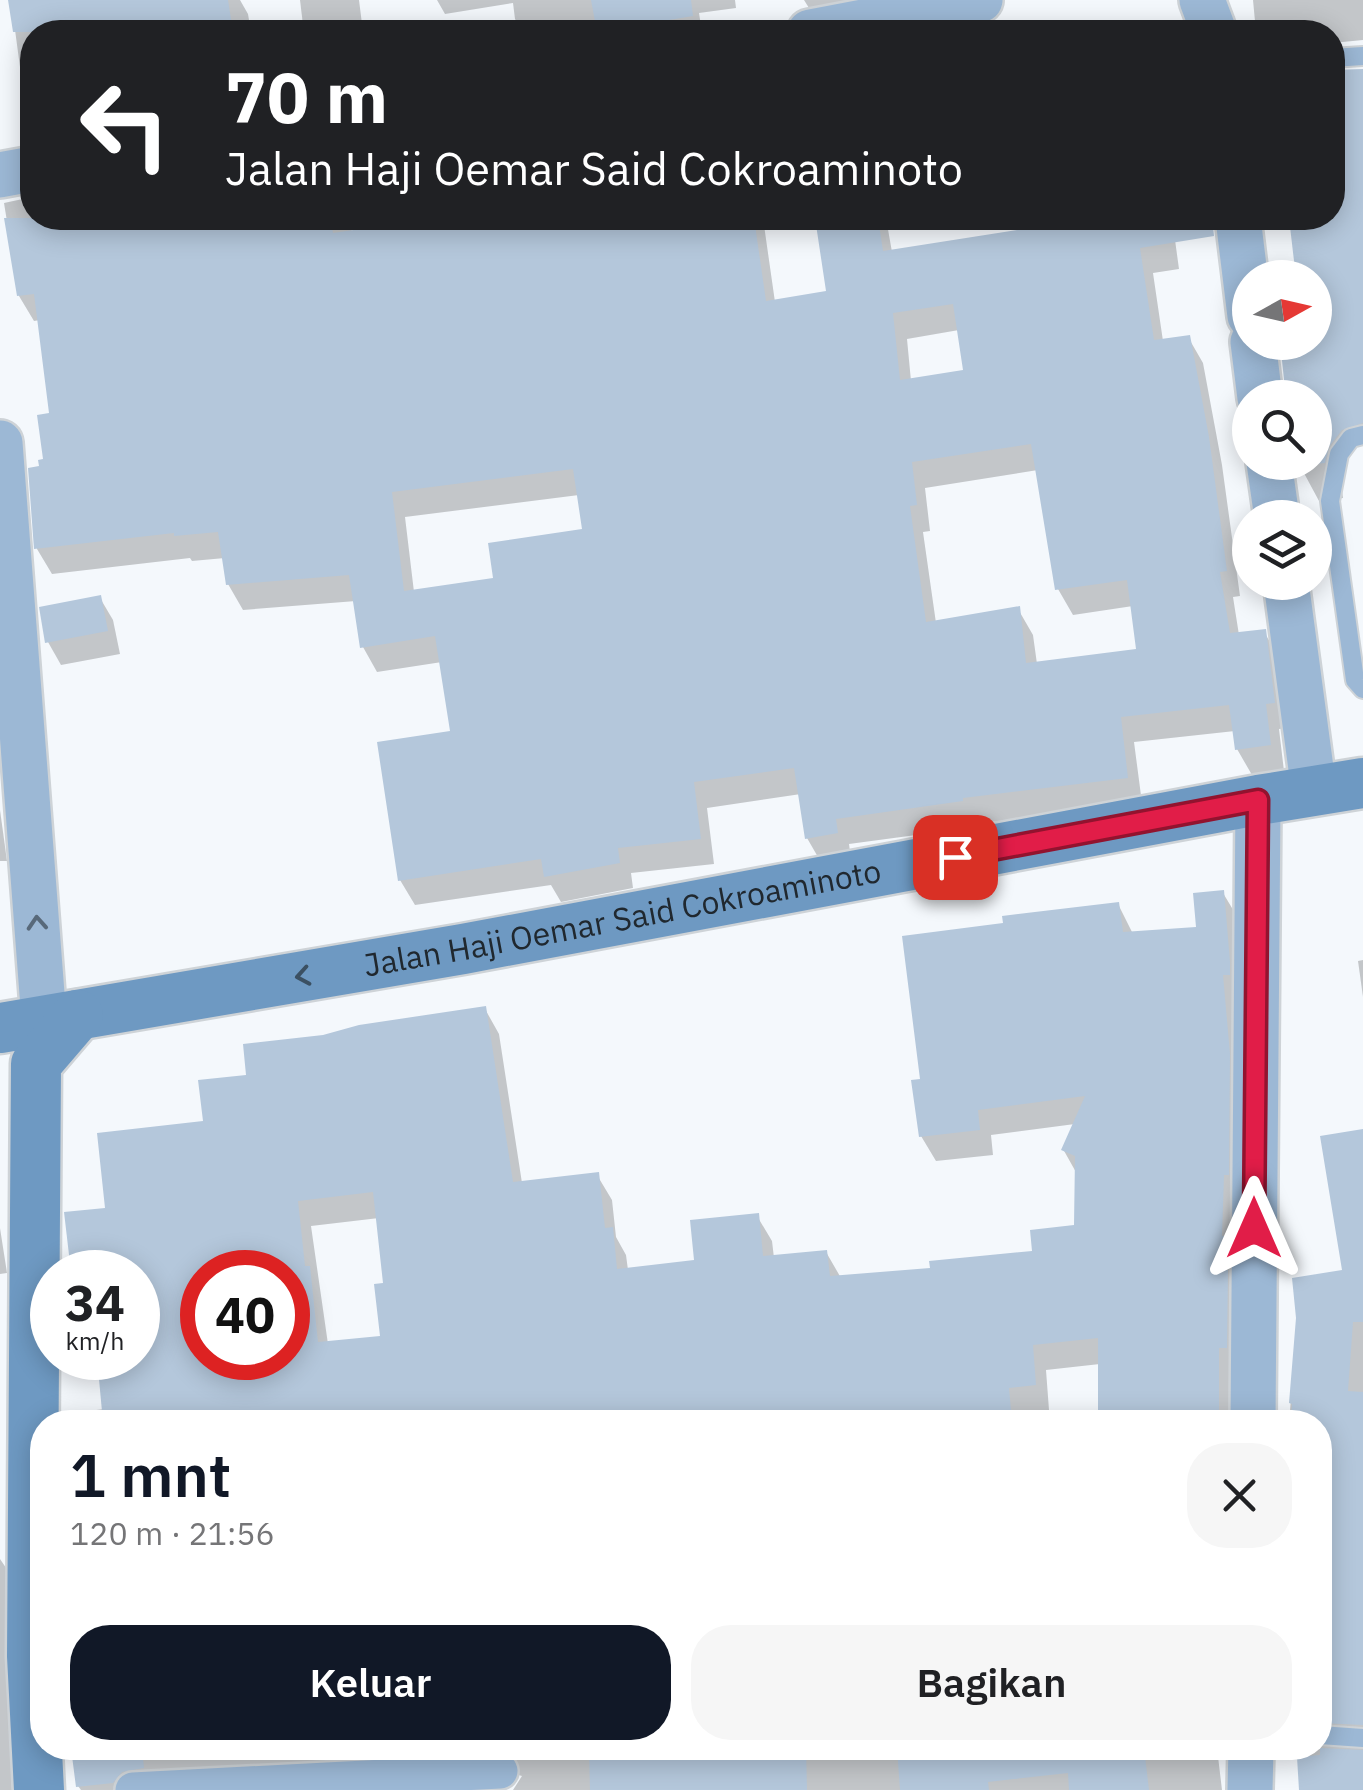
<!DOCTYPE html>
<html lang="id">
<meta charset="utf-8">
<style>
:root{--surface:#fff;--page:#f6f6f6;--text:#202124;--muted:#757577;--accent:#111827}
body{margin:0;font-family:"IBM Plex Sans",sans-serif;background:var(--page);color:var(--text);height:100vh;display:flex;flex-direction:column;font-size:38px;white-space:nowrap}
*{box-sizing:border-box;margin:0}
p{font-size:32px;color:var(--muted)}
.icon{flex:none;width:55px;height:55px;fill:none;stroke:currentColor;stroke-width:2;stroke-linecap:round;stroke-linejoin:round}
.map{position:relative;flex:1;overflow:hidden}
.sheet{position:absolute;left:30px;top:1410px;width:1302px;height:350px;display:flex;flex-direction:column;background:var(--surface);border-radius:40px;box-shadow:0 5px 25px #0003}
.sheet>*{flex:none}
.banner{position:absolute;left:20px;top:20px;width:1325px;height:210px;border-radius:40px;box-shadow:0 5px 25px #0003;background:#202124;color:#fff;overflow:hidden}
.needle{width:65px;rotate:82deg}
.controls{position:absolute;left:1232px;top:260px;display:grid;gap:20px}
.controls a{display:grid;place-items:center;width:100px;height:100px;border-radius:50%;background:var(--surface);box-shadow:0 5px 25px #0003;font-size:50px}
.speed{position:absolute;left:30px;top:1250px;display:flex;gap:20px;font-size:50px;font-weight:700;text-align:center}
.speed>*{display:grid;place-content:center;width:130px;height:130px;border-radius:50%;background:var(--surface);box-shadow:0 5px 25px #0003;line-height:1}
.speed small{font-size:25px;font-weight:400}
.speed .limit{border:15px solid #d22;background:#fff;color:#111}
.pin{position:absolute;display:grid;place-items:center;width:85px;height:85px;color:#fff;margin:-42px;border-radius:20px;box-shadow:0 5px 15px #0006}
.me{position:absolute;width:110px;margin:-55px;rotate:0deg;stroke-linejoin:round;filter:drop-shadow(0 0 8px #0008)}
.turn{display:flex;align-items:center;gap:35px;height:210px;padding:0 40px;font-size:45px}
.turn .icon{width:130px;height:130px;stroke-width:2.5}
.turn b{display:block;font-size:70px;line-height:85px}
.round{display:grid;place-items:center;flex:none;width:105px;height:105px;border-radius:40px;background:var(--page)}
.summary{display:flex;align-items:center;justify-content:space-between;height:170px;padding:0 40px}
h1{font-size:60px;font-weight:600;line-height:75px;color:var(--accent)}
.cta{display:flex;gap:20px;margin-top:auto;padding:20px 40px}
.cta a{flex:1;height:115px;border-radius:40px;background:var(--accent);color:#fff;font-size:40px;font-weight:600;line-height:115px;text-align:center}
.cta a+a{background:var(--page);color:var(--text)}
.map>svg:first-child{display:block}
</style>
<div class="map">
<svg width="1363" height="1790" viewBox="0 0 1363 1790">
<rect width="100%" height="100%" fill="#f4f8fc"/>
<g fill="#0003" fill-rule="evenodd">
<path d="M11,0H240L248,14L251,32H32V111L24,97Z"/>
<path d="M300,0H359L363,32H308L303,25Z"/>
<path d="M437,0H735L736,8L699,13L702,32H523L515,19L513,3L445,14Z"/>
<path d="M804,0H864L814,16Z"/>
<path d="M1253,0H1363V40L1332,43V32H1256Z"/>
<path d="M1363,69V443L1336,447L1343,498L1319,501L1298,462H1315V398L1289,395L1280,342H1315V278H1299L1291,218H1332Z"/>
<path d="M32,197V218H350L352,233L420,222L419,218H763L775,302L829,293L817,218H886L892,252L1019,232L1018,218H1172L1179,269L1153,273L1163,341L1188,337L1203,363L1222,465L1240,596L1233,597L1239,635L1264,632L1279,657L1288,728L1279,729L1284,771L1252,775L1237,749L1235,731L1134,742L1142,803L976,824V827L849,844L851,859L822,864L807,838L801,794L707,808L714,864L631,873L633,888L561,902L551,885L415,905L400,880L453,733L442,662L377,672L363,647L356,601L243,610L228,584L225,558L192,561L190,558L52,574L37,549L42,469L46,461L52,415L40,320L34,321L19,296L4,203ZM959,330L966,372L911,381L907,339ZM1038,470L1058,589L1073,615L1133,606L1139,651L1037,664L1033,635L1018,609L936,623L923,532L930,531L925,488ZM579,495L585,531L496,580L414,592L405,517Z"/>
<path d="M100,598L113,620L120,654L61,665L48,642Z"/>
<path d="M0,810L7,861H0Z"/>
<path d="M1223,893L1238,918L1232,1422H1106L1100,1413V1364L1046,1370L1049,1410L1022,1413L1023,1422H71L70,1413L105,1409L100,1363L90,1364L87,1358H138V1272H73L67,1215L108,1210L205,1123L249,1077L323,1038L485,1009L499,1034L522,1183L597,1175L612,1200L616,1237L626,1255L628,1270L697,1263L757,1216L772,1241L774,1258L826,1252L841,1278L933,1270L1035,1254L1077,1227V1174L1063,1149L1075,1124L991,1135L993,1155L936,1161L921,1136L922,1081L1005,925L1118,904L1133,934L1199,929ZM379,1218L386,1285L383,1338L328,1344L311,1226ZM202,1272H288V1358H202Z"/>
<path d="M1363,960V997L1358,961Z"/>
<path d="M0,1228L7,1273L0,1274Z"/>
<path d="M1363,1296V1790H1301L1299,1748H1320V1422H1289L1298,1318Z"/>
<path d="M0,1559L17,1584L21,1774L11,1775L12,1790H0Z"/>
<path d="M105,1748H1217L1222,1790H513L522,1776L515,1774L215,1790H81L78,1786L106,1755Z"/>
</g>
<g fill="#b4c7db" fill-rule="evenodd">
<path d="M8,0H228L233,32H13Z"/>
<path d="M591,0H691L693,16L597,32Z"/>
<path d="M1363,69V423L1342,430L1329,447L1325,463L1315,464V398H1286L1280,342H1315V278H1296L1289,218H1332V70Z"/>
<path d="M4,218H269L270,224L330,218L333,233L434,218H754L766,301L826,291L815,218H878L883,251L1017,230L1015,218H1212L1214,236L1140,248L1154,340L1190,335L1209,437L1227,571L1220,572L1230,633L1266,629L1275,703L1266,704L1271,745L1235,750L1229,705L1121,717L1128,778L963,798V801L836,819L838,833L805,839L794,768L694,782L701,839L618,848L620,863L544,877L541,859L398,881L377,742L450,731L435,636L360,648L349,575L226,585L218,532L174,536V533L34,549L28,468L39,466L38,460L43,459L37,415L49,413L34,294L17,296ZM953,304L963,370L900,380L893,313ZM1031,444L1055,590L1127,580L1136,649L1026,663L1020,606L926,622L910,506L917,505L912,462ZM573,469L582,529L488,543L493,578L404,591L392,492Z"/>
<path d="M101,595L108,631L45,643L39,607Z"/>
<path d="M1224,890L1230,962V975H1223L1230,1054L1229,1175H1224L1222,1236H1225L1224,1270H1228L1227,1348H1219V1414H1098V1338L1033,1345L1036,1385L1009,1388L1012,1422H889L888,1411L791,1417V1414L707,1422L706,1414L631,1422H103L97,1358H138V1272H71L64,1212L105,1208L97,1133L203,1121L198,1080L246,1075L243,1044L323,1035L359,1025L486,1006L513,1182L599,1172L605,1228L613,1227L617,1269L694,1260L690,1220L759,1213L763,1256L827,1250L830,1276L930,1268L929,1261L1032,1251L1030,1230L1074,1225L1075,1156L1061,1150L1085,1096L978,1110L980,1130L919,1137L911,1080L920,1079L902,936L1003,923L1002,916L1119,902L1123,932L1196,927L1193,893ZM373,1192L383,1283L374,1284L380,1336L318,1342L310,1266H305L298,1201ZM202,1272H288V1358H202Z"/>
<path d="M1363,1129V1322H1353L1348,1391L1363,1392V1725L1320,1723V1422H1291L1292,1404L1289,1403L1296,1318L1292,1278L1342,1270L1320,1136Z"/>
<path d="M357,1748H395L396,1755L358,1757Z"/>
<path d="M589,1748H806L807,1790H590Z"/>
<path d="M897,1748H1144L1149,1790H1069L1068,1773L988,1782L989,1790H900Z"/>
<path d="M1320,1748L1363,1750V1790H1299L1297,1757L1320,1755Z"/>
<path d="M142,1749L144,1768L122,1772L113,1783L76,1787L72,1756Z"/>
</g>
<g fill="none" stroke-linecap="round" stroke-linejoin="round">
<defs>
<g id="service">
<path d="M1332,58L1363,56"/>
<path d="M1363,435L1351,438L1339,454L1330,501L1355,680L1363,689"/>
<path d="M1320,1735L1363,1738"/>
</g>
<path id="minor" d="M133,1790L500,1771"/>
<g id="tertiary">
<path d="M1202,0L1214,32"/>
<path d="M810,32L980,0"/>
<path d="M0,175L32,169"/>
<path d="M1238,218L1250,316"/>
<path d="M1253,342L1260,398"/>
<path d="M0,443L44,1020"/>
<path d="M1269,462L1277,518"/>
<path d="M1286,582L1314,791"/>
<path d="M1253,1422L1258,800"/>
<path d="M1250,1790L1251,1748"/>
</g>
<g id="secondary">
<path id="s1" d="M0,1028L463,949L1258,800L1363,783"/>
<path d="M39,1790L32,1656L36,1064L78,1015"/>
</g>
</defs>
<use href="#service" stroke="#ced3d7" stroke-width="22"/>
<use href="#minor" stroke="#ced3d7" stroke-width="40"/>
<use href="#tertiary" stroke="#ced3d7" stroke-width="50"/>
<use href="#secondary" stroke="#ced3d7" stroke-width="55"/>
<use href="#service" stroke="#9cb8d5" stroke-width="18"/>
<use href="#minor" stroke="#9cb8d5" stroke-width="35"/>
<use href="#tertiary" stroke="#9cb8d5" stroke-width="45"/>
<use href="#secondary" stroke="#6e99c2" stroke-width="50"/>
</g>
<defs><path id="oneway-chevron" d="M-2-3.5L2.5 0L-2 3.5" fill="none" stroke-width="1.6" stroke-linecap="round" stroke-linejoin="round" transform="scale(2.5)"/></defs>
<use stroke="#58697a" href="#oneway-chevron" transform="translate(37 923) rotate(-94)"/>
<use stroke="#3b5062" href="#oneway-chevron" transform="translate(303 976) rotate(170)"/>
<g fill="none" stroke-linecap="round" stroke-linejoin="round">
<defs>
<path id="route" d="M955,857L1258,800L1254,1228"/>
</defs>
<use href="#route" stroke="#92132f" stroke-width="25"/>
<use href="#route" stroke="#e11d48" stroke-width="18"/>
</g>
<g text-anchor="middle" stroke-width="9" stroke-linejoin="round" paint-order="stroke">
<g font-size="32" fill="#20282f" stroke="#f4f8fc">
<text dy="11" stroke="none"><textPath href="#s1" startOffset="632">Jalan Haji Oemar Said Cokroaminoto</textPath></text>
</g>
</g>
</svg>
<div class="controls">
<a><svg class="needle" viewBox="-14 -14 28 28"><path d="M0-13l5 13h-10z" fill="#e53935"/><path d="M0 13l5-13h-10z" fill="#757577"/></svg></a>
<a><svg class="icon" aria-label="search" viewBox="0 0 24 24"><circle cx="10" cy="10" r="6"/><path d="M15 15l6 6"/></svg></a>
<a><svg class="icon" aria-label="layers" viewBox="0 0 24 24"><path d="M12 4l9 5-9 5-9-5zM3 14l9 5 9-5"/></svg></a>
</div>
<div class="speed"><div>34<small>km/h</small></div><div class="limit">40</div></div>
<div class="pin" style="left:955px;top:857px;background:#d93025"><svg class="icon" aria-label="arrive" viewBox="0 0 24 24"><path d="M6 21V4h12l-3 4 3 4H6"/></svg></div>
<svg class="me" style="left:1254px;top:1228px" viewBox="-20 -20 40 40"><path d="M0-17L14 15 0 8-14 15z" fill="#e11d48" stroke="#fff" stroke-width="4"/></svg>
<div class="banner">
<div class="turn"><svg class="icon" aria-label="left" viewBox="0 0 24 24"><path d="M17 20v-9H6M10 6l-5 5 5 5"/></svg><div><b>70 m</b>Jalan Haji Oemar Said Cokroaminoto</div></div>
</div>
<section class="sheet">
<div class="summary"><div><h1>1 mnt</h1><p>120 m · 21:56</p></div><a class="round"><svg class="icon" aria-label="close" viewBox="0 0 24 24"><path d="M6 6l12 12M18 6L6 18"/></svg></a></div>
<div class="cta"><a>Keluar</a><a>Bagikan</a></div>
</section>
</div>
